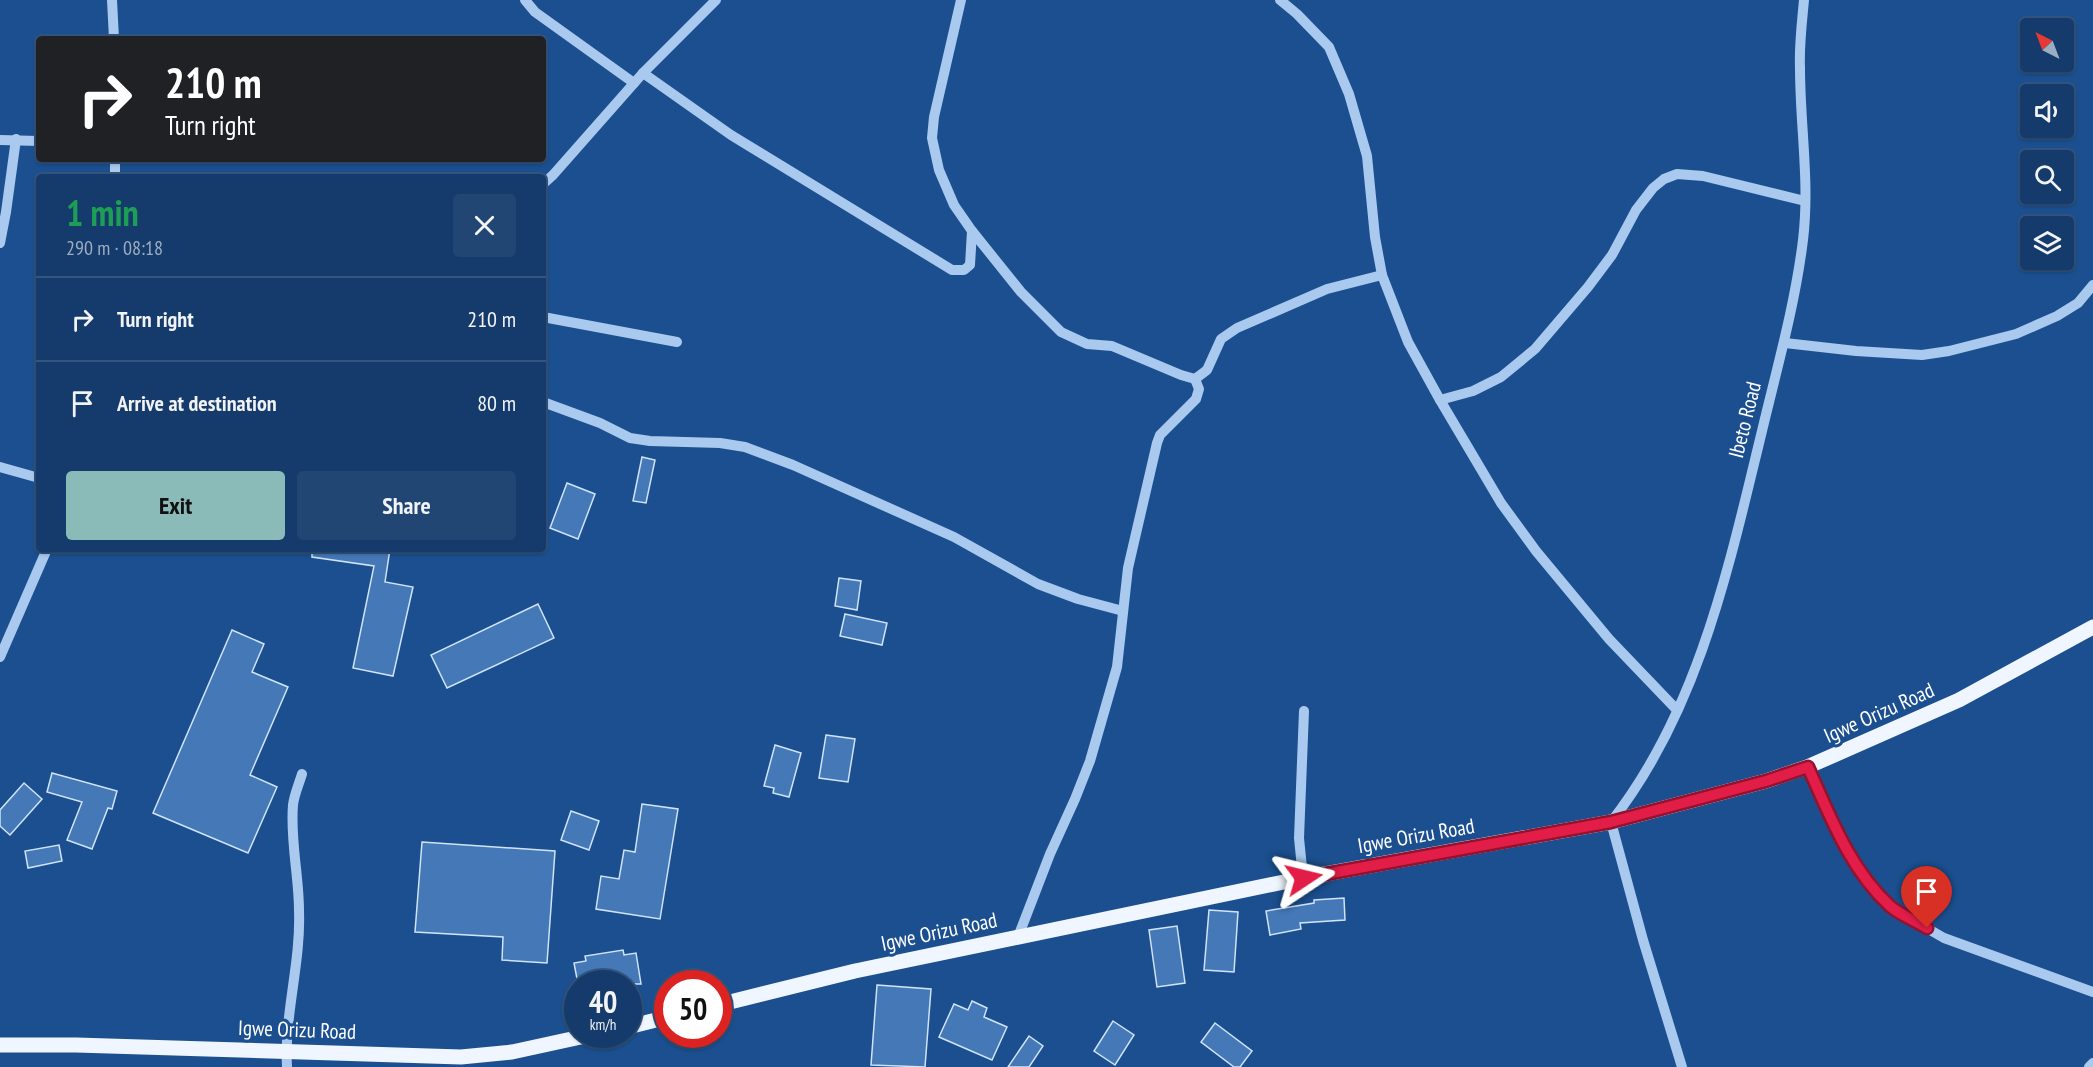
<!DOCTYPE html>
<meta charset="utf-8">
<style>
:root{--surface:#143b6b;--page:#214673;--text:#f1f3f6;--muted:#9dadc1;--line:#33557e;--accent:#8bbbb9}
body{margin:0;font-family:"PT Sans Narrow",sans-serif;background:var(--page);color:var(--text);height:100vh;display:flex;flex-direction:column;font-size:22px;white-space:nowrap}
*{box-sizing:border-box;margin:0}
p{font-size:20px;color:var(--muted)}
.icon{flex:none;width:33px;height:33px;fill:none;stroke:currentColor;stroke-width:2;stroke-linecap:round;stroke-linejoin:round}
.map{position:relative;flex:1;overflow:hidden}
.sheet{position:absolute;left:36px;top:174px;width:510px;height:378px;display:flex;flex-direction:column;background:var(--surface);border-radius:6px;box-shadow:0 2px 4px #0004,0 0 0 2px var(--line)}
.sheet>*{flex:none}
.guide{position:absolute;left:36px;top:36px;width:510px;height:126px;border-radius:6px;box-shadow:0 2px 4px #0004,0 0 0 2px var(--line);background:#202124;color:#fff;overflow:hidden}
.needle{width:39px;rotate:318deg}
.controls{position:absolute;left:2020px;top:18px;display:grid;gap:12px}
.controls a{display:grid;place-items:center;width:54px;height:54px;border-radius:6px;background:var(--surface);box-shadow:0 2px 4px #0004,0 0 0 2px var(--line);font-size:30px}
.speed{position:absolute;left:564px;top:970px;display:flex;gap:12px;font-size:30px;font-weight:700;text-align:center}
.speed>*{display:grid;place-content:center;width:78px;height:78px;border-radius:50%;background:var(--surface);box-shadow:0 2px 4px #0004,0 0 0 2px var(--line);line-height:1}
.speed small{font-size:15px;font-weight:400}
.speed .limit{border:9px solid #d22;background:#fff;color:#111}
.pin{position:absolute;display:grid;place-items:center;width:51px;height:51px;color:#fff;margin:-62px -26px;border-radius:50% 50% 50% 0;rotate:-45deg;box-shadow:0 0 6px #0007}
.pin .icon{rotate:45deg}
.me{position:absolute;width:66px;margin:-33px;rotate:80deg;stroke-linejoin:round;filter:drop-shadow(0 0 4px #0008)}
.turn{display:flex;align-items:center;gap:21px;height:126px;padding:0 30px;font-size:27px}
.turn .icon{width:78px;height:78px;stroke-width:2.5}
.turn b{display:block;font-size:42px;line-height:51px}
.round{display:grid;place-items:center;flex:none;width:63px;height:63px;border-radius:6px;background:var(--page)}
.summary{display:flex;align-items:center;justify-content:space-between;height:102px;padding:0 30px}
h1{font-size:36px;font-weight:700;line-height:45px;color:#1e9e55}
.cta{display:flex;gap:12px;margin-top:auto;padding:12px 30px}
.cta a{flex:1;height:69px;border-radius:6px;background:var(--accent);color:#111;font-size:24px;font-weight:700;line-height:69px;text-align:center}
.cta a+a{background:var(--page);color:var(--text)}
ul{padding:0;list-style:none}
li{display:flex;align-items:center;gap:18px;height:84px;padding:0 30px;border-top:2px solid var(--line)}
li div{flex:1}
li b{display:block;font-size:22px}
li em{font-style:normal}
.map>svg:first-child{display:block}
</style>
<div class="map">
<svg width="2093" height="1067" viewBox="0 0 2093 1067">
<rect width="100%" height="100%" fill="#1b4f8f"/>
<g fill="#4478b7" stroke="#cfe3fa" stroke-width="1.5">
<path d="M642,457L655,460L646,503L633,501Z"/>
<path d="M567,483L595,494L578,539L550,528Z"/>
<path d="M312,549H390L385,582L413,587L393,676L353,668L374,566L312,557Z"/>
<path d="M839,578L861,581L857,610L835,606Z"/>
<path d="M538,604L554,638L447,688L431,655Z"/>
<path d="M845,614L887,623L882,645L840,636Z"/>
<path d="M232,630L264,644L252,672L288,687L250,775L277,787L248,853L153,813Z"/>
<path d="M826,735L855,739L848,782L819,778Z"/>
<path d="M775,745L801,753L789,797L773,793L774,788L764,786Z"/>
<path d="M52,773L117,791L112,809L108,808L92,849L67,840L82,802L47,792Z"/>
<path d="M24,783L42,799L10,835L0,826V810Z"/>
<path d="M642,804L678,809L660,919L596,909L601,876L619,879L624,850L635,852Z"/>
<path d="M571,811L599,821L589,850L561,840Z"/>
<path d="M422,842L555,851L547,963L502,960L503,937L415,932Z"/>
<path d="M59,845L62,861L28,868L25,851Z"/>
<path d="M1344,898L1345,920L1300,923L1301,929L1270,935L1266,911L1314,903V900Z"/>
<path d="M1209,910L1238,912L1234,972L1204,970Z"/>
<path d="M1177,926L1185,983L1157,987L1149,930Z"/>
<path d="M623,950L624,955L636,953L641,984H578L574,963L586,961L585,956Z"/>
<path d="M877,985L931,989L925,1067L871,1065Z"/>
<path d="M972,1001L987,1008L984,1017L1007,1027L992,1060L939,1037L954,1004L968,1010Z"/>
<path d="M1113,1021L1134,1035L1115,1065L1094,1051Z"/>
<path d="M1215,1023L1252,1051L1240,1067H1234L1201,1042Z"/>
<path d="M1029,1036L1043,1046L1029,1067H1008Z"/>
</g>
<g fill="none" stroke-linecap="round" stroke-linejoin="round">
<g stroke="#a9c9ee" stroke-width="10">
<path d="M112,0L114,39"/>
<path d="M525,0L535,12L634,83"/>
<path d="M961,0L934,117L932,138L939,170L954,205L972,231L1021,292L1061,332L1087,344L1112,346L1181,375L1195,379"/>
<path d="M1280,0L1297,14L1329,47L1349,94L1367,156L1375,237L1382,275L1408,342L1440,400L1501,503L1536,551L1609,639L1677,710"/>
<path d="M643,73L731,135L952,270H964L970,265L972,231"/>
<path d="M0,140L39,141"/>
<path d="M115,177V159"/>
<path d="M543,184L553,175L643,73L716,0"/>
<path d="M0,243L6,212L16,139"/>
<path d="M543,317L677,342"/>
<path d="M1785,343L1856,351L1922,355L1949,351L2016,334L2057,316L2078,303L2093,285"/>
<path d="M1195,379L1207,370L1221,339L1237,328L1327,289L1382,275"/>
<path d="M1440,400L1473,391L1501,377L1535,349L1588,287L1612,255L1636,210L1653,188L1664,179L1677,174L1703,176L1805,201"/>
<path d="M543,402L600,423L630,438L650,441L720,443L745,447L793,465L954,537L1038,584L1078,599L1123,611"/>
<path d="M0,467L39,478"/>
<path d="M0,657L47,549"/>
<path d="M1807,767L1850,858L1872,886L1892,908L1944,938L2093,992"/>
<path d="M1303,878L1299,838L1304,711"/>
<path d="M1018,937L1050,854L1075,799L1090,761L1117,667L1128,568L1157,443L1160,435L1196,399L1199,389L1195,379"/>
<path d="M287,1067C284,1015 301,963 299,911C299,875 290,841 293,805C294,795 299,784 302,774"/>
<path d="M1682,1067L1643,940L1611,822C1699,710 1729,566 1762,431C1777,368 1795,305 1803,240C1810,182 1800,126 1800,68C1799,45 1802,22 1804,0"/>
<path d="M2089,1067L2093,1063"/>
</g>
<g stroke="#f0f6ff" stroke-width="15">
<path d="M718,1005L855,971L1303,878L1611,822L1766,781L1807,767L1959,700L2093,627"/>
<path d="M628,1027L668,1017"/>
<path d="M0,1045H76L461,1057L512,1052L590,1035"/>
</g>
</g>
<g fill="none" stroke-linecap="round" stroke-linejoin="round">
<defs>
<path id="route" d="M1304,878L1611,822L1766,781L1808,767C1830,816 1850,870 1891,907C1901,915 1916,921 1927,928"/>
</defs>
<use href="#route" stroke="#92132f" stroke-width="15"/>
<use href="#route" stroke="#e11d48" stroke-width="10"/>
</g>
<g text-anchor="middle" stroke-width="6" stroke-linejoin="round" paint-order="stroke">
<g font-size="21" fill="#fff" stroke="#1b4f8f">
<text transform="translate(1745 420) rotate(-76)" y="7">Ibeto Road</text>
<text transform="translate(1879 713) rotate(-24)" y="7">Igwe Orizu Road</text>
<text transform="translate(1416 836) rotate(-10)" y="7">Igwe Orizu Road</text>
<text transform="translate(939 932) rotate(-12)" y="7">Igwe Orizu Road</text>
<text transform="translate(297 1030) rotate(2)" y="7">Igwe Orizu Road</text>
</g>
</g>
</svg>
<div class="controls">
<a><svg class="needle" viewBox="-14 -14 28 28"><path d="M0-13l5 13h-10z" fill="#e53935"/><path d="M0 13l5-13h-10z" fill="#9dadc1"/></svg></a>
<a><svg class="icon" aria-label="sound" viewBox="0 0 24 24"><path d="M4 9h4l5-4v14l-5-4H4zM17 9q2 3 0 6"/></svg></a>
<a><svg class="icon" aria-label="search" viewBox="0 0 24 24"><circle cx="10" cy="10" r="6"/><path d="M15 15l6 6"/></svg></a>
<a><svg class="icon" aria-label="layers" viewBox="0 0 24 24"><path d="M12 4l9 5-9 5-9-5zM3 14l9 5 9-5"/></svg></a>
</div>
<div class="speed"><div>40<small>km/h</small></div><div class="limit">50</div></div>
<div class="pin" style="left:1927px;top:928px;background:#d93025"><svg class="icon" aria-label="arrive" viewBox="0 0 24 24"><path d="M6 21V4h12l-3 4 3 4H6"/></svg></div>
<svg class="me" style="left:1304px;top:878px" viewBox="-20 -20 40 40"><path d="M0-17L14 15 0 8-14 15z" fill="#e11d48" stroke="#fff" stroke-width="4"/></svg>
<div class="guide">
<div class="turn"><svg class="icon" aria-label="right" viewBox="0 0 24 24"><path d="M7 20v-9h11M14 6l5 5-5 5"/></svg><div><b>210 m</b>Turn right</div></div>
</div>
<section class="sheet">
<div class="summary"><div><h1>1 min</h1><p>290 m · 08:18</p></div><a class="round"><svg class="icon" aria-label="close" viewBox="0 0 24 24"><path d="M6 6l12 12M18 6L6 18"/></svg></a></div>
<ul>
<li><svg class="icon" aria-label="right" viewBox="0 0 24 24"><path d="M7 20v-9h11M14 6l5 5-5 5"/></svg><div><b>Turn right</b></div><em>210 m</em></li>
<li><svg class="icon" aria-label="arrive" viewBox="0 0 24 24"><path d="M6 21V4h12l-3 4 3 4H6"/></svg><div><b>Arrive at destination</b></div><em>80 m</em></li>
</ul>
<div class="cta"><a>Exit</a><a>Share</a></div>
</section>
</div>
